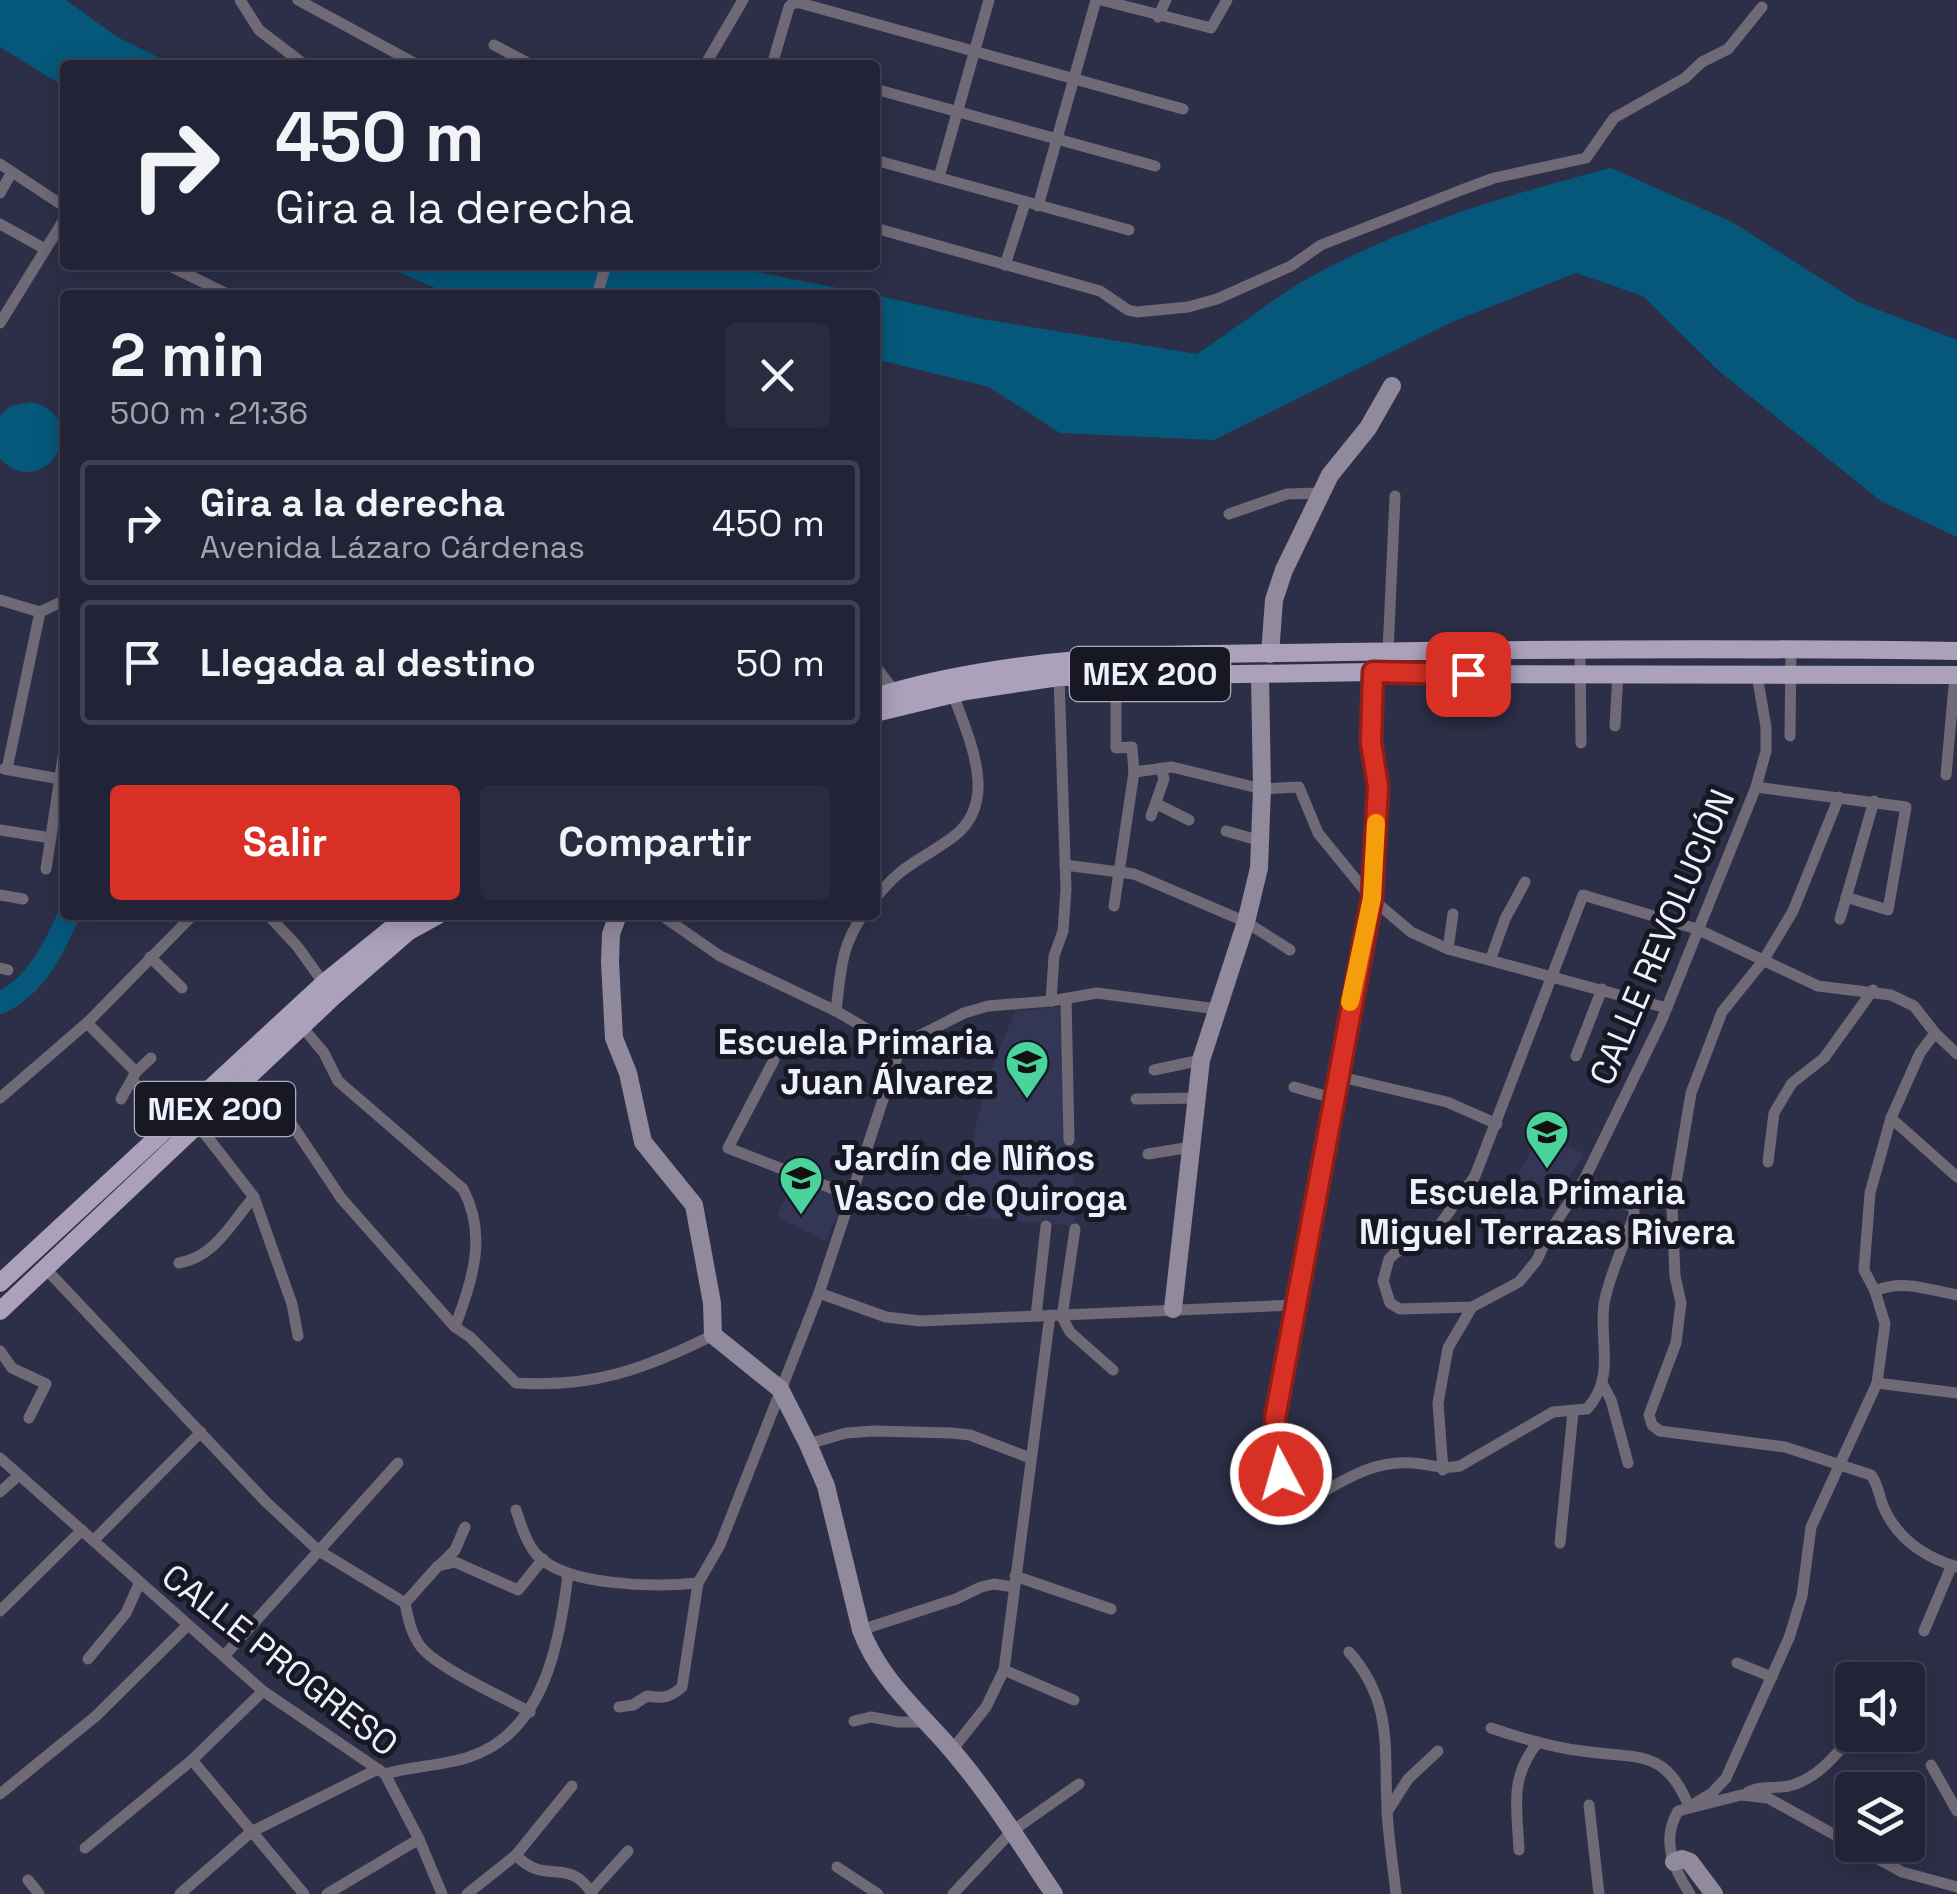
<!DOCTYPE html>
<html lang="es">
<meta charset="utf-8">
<style>
:root{--surface:#222336;--page:#2a2b3e;--text:#f1f3f6;--muted:#a2a4ad;--line:#3f4051;--accent:#d93025}
body{margin:0;font-family:"Space Grotesk",sans-serif;background:var(--page);color:var(--text);height:100vh;display:flex;flex-direction:column;font-size:38px;white-space:nowrap}
*{box-sizing:border-box;margin:0}
p{font-size:32px;color:var(--muted)}
.icon{flex:none;width:55px;height:55px;fill:none;stroke:currentColor;stroke-width:2;stroke-linecap:round;stroke-linejoin:round}
.map{position:relative;flex:1;overflow:hidden}
.panel{position:absolute;left:60px;top:290px;width:820px;height:630px;display:flex;flex-direction:column;background:var(--surface);border-radius:10px;box-shadow:0 5px 25px #0003,0 0 0 2px var(--line)}
.panel>*{flex:none}
.guide{position:absolute;left:60px;top:60px;width:820px;height:210px;border-radius:10px;box-shadow:0 5px 25px #0003,0 0 0 2px var(--line);background:#222336;color:var(--text);overflow:hidden}
.buttons{position:absolute;left:1835px;top:1662px;display:grid;gap:20px}
.buttons a{display:grid;place-items:center;width:90px;height:90px;border-radius:10px;background:var(--surface);box-shadow:0 5px 25px #0003,0 0 0 2px var(--line);font-size:50px}
.pin{position:absolute;display:grid;place-items:center;width:85px;height:85px;color:#fff;margin:-42px;border-radius:20px;box-shadow:0 5px 15px #0006}
.me{position:absolute;width:110px;margin:-55px;rotate:354deg;stroke-linejoin:round;filter:drop-shadow(0 0 8px #0008)}
.turn{display:flex;align-items:center;gap:35px;height:210px;padding:0 50px;font-size:45px}
.turn .icon{width:130px;height:130px;stroke-width:2.5}
.turn b{display:block;font-size:70px;line-height:85px}
.round{display:grid;place-items:center;flex:none;width:105px;height:105px;border-radius:10px;background:var(--page)}
.overview{display:flex;align-items:center;justify-content:space-between;height:170px;padding:0 50px}
h1{font-size:60px;font-weight:800;line-height:75px}
.action{display:flex;gap:20px;margin-top:auto;padding:20px 50px}
.action a{flex:1;height:115px;border-radius:10px;background:var(--accent);color:#fff;font-size:40px;font-weight:800;line-height:115px;text-align:center}
.action a+a{background:var(--page);color:var(--text)}
ul{padding:0;list-style:none}
li{display:flex;align-items:center;gap:30px;height:125px;margin:0 20px 15px;padding:0 30px;border:5px solid var(--line);border-radius:10px}
li div{flex:1}
li b{display:block;font-size:38px}
li em{font-style:normal}
.map>svg:first-child{display:block}
</style>
<div class="map">
<svg width="1957" height="1894" viewBox="0 0 1957 1894">
<rect width="100%" height="100%" fill="#2d2f48"/>
<g fill="#343655">
<path d="M1070,1006L1075,1226L952,1215L990,1073L1015,1011Z"/>
<path d="M1541,1136L1585,1154L1547,1208L1511,1185Z"/>
<path d="M796,1176L845,1200L825,1241L777,1216Z"/>
</g>
<g fill="#05587a">
<path d="M0,0H66L117,37L174,65H65V87L0,47Z"/>
<path d="M1611,168L1732,222L1858,302L1957,340V537L1881,501L1720,372L1643,296L1576,273L1454,321L1214,440L1060,433L989,387L875,359V295L977,318L1197,354C1241,325 1284,289 1331,266C1418,222 1517,192 1611,168Z"/>
<path d="M383,265H722L873,295H451Z"/>
<path d="M32,402C97,420 43,505 0,458V416L11,406Z"/>
</g>
<g fill="none" stroke-linecap="round" stroke-linejoin="round">
<path stroke="#05587a" stroke-width="22" d="M0,1003C36,986 53,950 69,915"/>
<g stroke="#6f6a76" stroke-width="11">
<path d="M240,0L259,30L305,65"/>
<path d="M298,0L418,65"/>
<path d="M1101,0L1211,28L1227,0"/>
<path d="M1158,17L1166,0"/>
<path d="M494,45L532,65"/>
<path d="M705,65L743,0"/>
<path d="M772,65L789,7L793,3H800L1183,109"/>
<path d="M875,89L1155,166"/>
<path d="M875,160L1129,230"/>
<path d="M0,164L65,207"/>
<path d="M939,177L989,0"/>
<path d="M0,193L12,172"/>
<path d="M1038,206L1096,0"/>
<path d="M0,224L45,249"/>
<path d="M875,228L1100,291L1128,310L1137,312L1188,307L1217,299L1291,266L1321,245L1464,189L1494,178L1586,158L1614,118L1685,78L1702,62L1728,49L1762,7"/>
<path d="M168,265L229,295"/>
<path d="M1005,265L1025,203"/>
<path d="M597,295L606,265"/>
<path d="M0,323L65,218"/>
<path d="M1229,514L1287,494L1320,493"/>
<path d="M0,600L40,612L61,602"/>
<path d="M1580,650L1581,743"/>
<path d="M1388,652L1395,496"/>
<path d="M875,666L896,693"/>
<path d="M1373,672L1371,742L1379,787L1371,898L1275,1418L1281,1474L1288,1491L1304,1497H1314C1346,1479 1374,1460 1412,1463C1431,1464 1441,1470 1460,1466L1553,1412L1587,1409C1616,1377 1599,1342 1604,1304C1609,1275 1625,1243 1634,1215V1208L1584,1180"/>
<path d="M1757,675L1766,727V751L1756,787L1661,1022L1584,1180L1550,1231L1537,1260L1519,1282L1472,1307L1400,1309L1390,1303L1383,1281L1389,1259L1395,1253L1431,1237L1475,1176L1583,895L1697,929L1818,986L1891,995L1914,1006L1935,1033L1957,1054"/>
<path d="M1615,726L1618,673"/>
<path d="M1790,736L1791,649"/>
<path d="M4,769L60,779"/>
<path d="M7,769L40,612"/>
<path d="M1134,772L1172,767L1262,789L1299,787L1318,833L1371,898L1411,932L1448,949L1667,1008"/>
<path d="M1946,775L1955,675"/>
<path d="M875,778V787"/>
<path d="M1756,787L1906,807L1888,910L1846,897"/>
<path d="M1839,797L1793,911L1763,961L1722,1012L1691,1093L1672,1207L1675,1276L1681,1303L1676,1343L1649,1415L1652,1425L1660,1431L1785,1447L1871,1475C1878,1484 1879,1495 1883,1506C1897,1539 1924,1557 1957,1567"/>
<path d="M1157,804L1189,820"/>
<path d="M1151,816L1164,779L1161,768"/>
<path d="M0,830L51,838"/>
<path d="M1226,831L1261,841"/>
<path d="M1065,865L1134,874L1246,922L1290,950"/>
<path d="M46,869L65,744"/>
<path d="M0,895L23,899"/>
<path d="M875,899C903,863 919,862 953,837C1001,802 968,737 953,694"/>
<path d="M1114,906L1134,772L1132,747L1116,748V674"/>
<path d="M268,915L297,946L325,985"/>
<path d="M661,915L720,956L836,1011L879,1036L913,1039L964,1013L988,1006L1051,1001L1097,993L1217,1009"/>
<path d="M1840,919L1874,801"/>
<path d="M1448,949L1453,914"/>
<path d="M150,957L182,988"/>
<path d="M1491,958L1505,919L1525,882"/>
<path d="M0,968L8,970"/>
<path d="M1066,999L1069,1140"/>
<path d="M1051,1001L1054,956L1063,931L1066,889L1059,677"/>
<path d="M836,1011C841,972 840,948 863,915"/>
<path d="M87,1023L136,1072"/>
<path d="M299,1023L324,1053L338,1081L463,1189C488,1236 472,1280 455,1327"/>
<path d="M1576,1056L1602,989"/>
<path d="M774,1060L728,1148L852,1196"/>
<path d="M1154,1070L1201,1060"/>
<path d="M1341,1077L1447,1102L1497,1124"/>
<path d="M132,1081L179,1118"/>
<path d="M244,1081L293,1126L341,1198L455,1327L470,1337L516,1383C592,1388 646,1369 713,1335"/>
<path d="M1294,1087L1336,1099"/>
<path d="M0,1098L88,1022L193,915"/>
<path d="M121,1099L136,1072L151,1058"/>
<path d="M1136,1099L1197,1098"/>
<path d="M1891,1118L1957,1177"/>
<path d="M198,1125L254,1197L292,1304L298,1336"/>
<path d="M1148,1154L1191,1147"/>
<path d="M1768,1162L1774,1113L1792,1083L1824,1058L1873,990"/>
<path d="M1075,1229L1062,1317L1070,1332L1113,1370"/>
<path d="M179,1263C216,1256 230,1224 254,1197"/>
<path d="M45,1268L266,1502L319,1551L405,1603C408,1618 411,1634 421,1647C439,1669 503,1697 530,1712"/>
<path d="M1875,1291C1903,1279 1929,1290 1957,1295"/>
<path d="M819,1293L886,1317L920,1321L1296,1305"/>
<path d="M1036,1316L1046,1226"/>
<path d="M0,1351L12,1368L46,1384L29,1418"/>
<path d="M1602,1383L1611,1400L1628,1463"/>
<path d="M1877,1383L1957,1393"/>
<path d="M808,1444L846,1433L874,1431L952,1433L970,1435L1030,1458"/>
<path d="M0,1458L263,1691L385,1774L419,1839L442,1894"/>
<path d="M1443,1470L1438,1403L1448,1348L1472,1307"/>
<path d="M0,1492L18,1476"/>
<path d="M516,1510C521,1525 526,1542 536,1554C565,1587 657,1587 698,1583"/>
<path d="M94,1540L201,1432"/>
<path d="M1560,1543L1573,1412"/>
<path d="M441,1564L455,1550L465,1527"/>
<path d="M1015,1576L1111,1609"/>
<path d="M405,1603L438,1566L455,1562L518,1590L543,1559"/>
<path d="M0,1611L82,1530"/>
<path d="M861,1630L956,1599L981,1587L994,1584L1014,1587"/>
<path d="M1924,1631L1952,1565"/>
<path d="M1349,1652C1393,1702 1384,1747 1387,1808C1388,1836 1393,1865 1396,1894"/>
<path d="M224,1656L398,1463"/>
<path d="M88,1659L126,1613L139,1584"/>
<path d="M1737,1663L1772,1677"/>
<path d="M1004,1670L1074,1700"/>
<path d="M619,1707L633,1705L647,1696C663,1699 671,1697 682,1687L698,1583L720,1545L819,1293L903,1039"/>
<path d="M854,1721L871,1717L898,1722H925"/>
<path d="M1491,1728C1520,1738 1550,1747 1582,1751C1634,1759 1666,1747 1689,1807L1712,1793L1726,1778L1789,1638L1802,1596L1811,1527L1877,1383L1885,1324L1875,1291L1864,1270L1870,1193L1891,1118L1920,1053L1935,1033"/>
<path d="M952,1750L986,1707L1004,1670L1050,1315"/>
<path d="M192,1760L304,1894"/>
<path d="M1931,1765L1957,1811"/>
<path d="M385,1774C412,1766 442,1766 469,1757C544,1733 560,1642 568,1574"/>
<path d="M1748,1792C1762,1785 1774,1789 1789,1786C1817,1779 1835,1756 1853,1735"/>
<path d="M0,1794L96,1716L188,1625"/>
<path d="M1589,1805L1599,1894"/>
<path d="M1387,1812L1408,1779L1438,1751"/>
<path d="M85,1848L192,1760L263,1691"/>
<path d="M1519,1850C1517,1807 1509,1778 1538,1742"/>
<path d="M516,1855C545,1887 569,1855 592,1894"/>
<path d="M837,1867L878,1894"/>
<path d="M28,1880L39,1894"/>
<path d="M591,1892L628,1851"/>
<path d="M180,1894L251,1832L378,1769"/>
<path d="M327,1894L419,1839"/>
<path d="M467,1894L516,1855L572,1786"/>
<path d="M953,1894L1012,1831L1079,1784"/>
<path d="M1690,1894C1673,1868 1661,1840 1678,1811L1741,1795L1768,1798L1902,1872L1957,1887"/>
</g>
<g stroke="#91899c" stroke-width="18">
<path d="M1270,654L1274,600L1284,570L1330,475L1368,428L1392,386"/>
<path d="M618,915L611,934L610,962L614,1038L628,1073L643,1142L694,1205L712,1303L713,1335L780,1389L808,1444L826,1486L861,1630C879,1678 917,1710 950,1748C989,1793 1021,1845 1054,1894"/>
<path d="M1173,1309L1201,1060L1246,922L1259,868L1262,789L1260,675"/>
<path d="M1674,1862L1682,1859L1690,1862L1714,1894"/>
</g>
<g stroke="#aba1ba" stroke-width="18">
<path d="M875,697C1027,650 1185,655 1342,652C1547,649 1752,648 1957,651"/>
<path d="M875,713L966,691L1059,677L1373,672L1430,674L1957,675"/>
<path d="M0,1283L324,983L408,915"/>
<path d="M0,1311L333,997L409,931L438,915"/>
</g>
</g>
<g fill="none" stroke-linecap="round" stroke-linejoin="round">
<defs>
<path id="route" d="M1281,1474L1275,1418L1372,898L1378,787L1371,742L1373,672L1468,674"/>
</defs>
<use href="#route" stroke="#8d1f18" stroke-width="25"/>
<use href="#route" stroke="#d93025" stroke-width="18"/>
<path stroke="#f59e0b" stroke-width="18" d="M1350,1002L1372,898L1376,823"/>
</g>
<defs>
<symbol id="school-pin" viewBox="-11 -11 22 30"><path d="M0 17L-7.5 6A9.5 9.5 0 1 1 7.5 6Z" fill="#4ad49c" stroke="#171824"/><path d="M0-5L7-2L0 1L-7-2ZM-4 1L0 2.5L4 1V4Q0 6-4 4Z" fill="#111"/></symbol>
</defs>
<g fill-rule="evenodd">
<use href="#school-pin" x="1002" y="1037" width="50" height="68"/>
<use href="#school-pin" x="1522" y="1107" width="50" height="68"/>
<use href="#school-pin" x="776" y="1153" width="50" height="68"/>
</g>
<g text-anchor="middle" stroke-width="10" stroke-linejoin="round" paint-order="stroke">
<g fill="#171824" stroke="#aeafbd" stroke-width="2.5">
<rect x="1070" y="647" width="160" height="54" rx="8"/>
<rect x="135" y="1082" width="160" height="54" rx="8"/>
</g>
<g font-size="32" font-weight="bold" fill="#eff0fe">
<text x="1150" y="685">MEX 200</text>
<text x="215" y="1120">MEX 200</text>
</g>
<g font-size="35" fill="#eff0fe" stroke="#171824">
<text transform="translate(1662 937) rotate(-67)" y="12">CALLE REVOLUCIÓN</text>
<text transform="translate(280 1660) rotate(38)" y="12">CALLE PROGRESO</text>
</g>
<g font-size="35" font-weight="bold" fill="#eff0fe" stroke="#171824" text-anchor="end">
<text x="994" y="1054">Escuela Primaria<tspan x="994" dy="40">Juan Álvarez</tspan></text>
<text x="834" y="1170" text-anchor="start">Jardín de Niños<tspan x="834" dy="40">Vasco de Quiroga</tspan></text>
<text x="1547" y="1204" text-anchor="middle">Escuela Primaria<tspan x="1547" dy="40">Miguel Terrazas Rivera</tspan></text>
</g>
</g>
</svg>
<div class="buttons">
<a><svg class="icon" aria-label="sound" viewBox="0 0 24 24"><path d="M4 9h4l5-4v14l-5-4H4zM17 9q2 3 0 6"/></svg></a>
<a><svg class="icon" aria-label="layers" viewBox="0 0 24 24"><path d="M12 4l9 5-9 5-9-5zM3 14l9 5 9-5"/></svg></a>
</div>
<div class="pin" style="left:1468px;top:674px;background:#d93025"><svg class="icon" aria-label="arrive" viewBox="0 0 24 24"><path d="M6 21V4h12l-3 4 3 4H6"/></svg></div>
<svg class="me" style="left:1281px;top:1474px" viewBox="-20 -20 40 40"><circle r="17" fill="#d93025" stroke="#fff" stroke-width="3"/><path d="M0-11L8 9 0 5-8 9z" fill="#fff"/></svg>
<div class="guide">
<div class="turn"><svg class="icon" aria-label="right" viewBox="0 0 24 24"><path d="M7 20v-9h11M14 6l5 5-5 5"/></svg><div><b>450 m</b>Gira a la derecha</div></div>
</div>
<section class="panel">
<div class="overview"><div><h1>2 min</h1><p>500 m · 21:36</p></div><a class="round"><svg class="icon" aria-label="close" viewBox="0 0 24 24"><path d="M6 6l12 12M18 6L6 18"/></svg></a></div>
<ul>
<li><svg class="icon" aria-label="right" viewBox="0 0 24 24"><path d="M7 20v-9h11M14 6l5 5-5 5"/></svg><div><b>Gira a la derecha</b><p>Avenida Lázaro Cárdenas</p></div><em>450 m</em></li>
<li><svg class="icon" aria-label="arrive" viewBox="0 0 24 24"><path d="M6 21V4h12l-3 4 3 4H6"/></svg><div><b>Llegada al destino</b></div><em>50 m</em></li>
</ul>
<div class="action"><a>Salir</a><a>Compartir</a></div>
</section>
</div>
